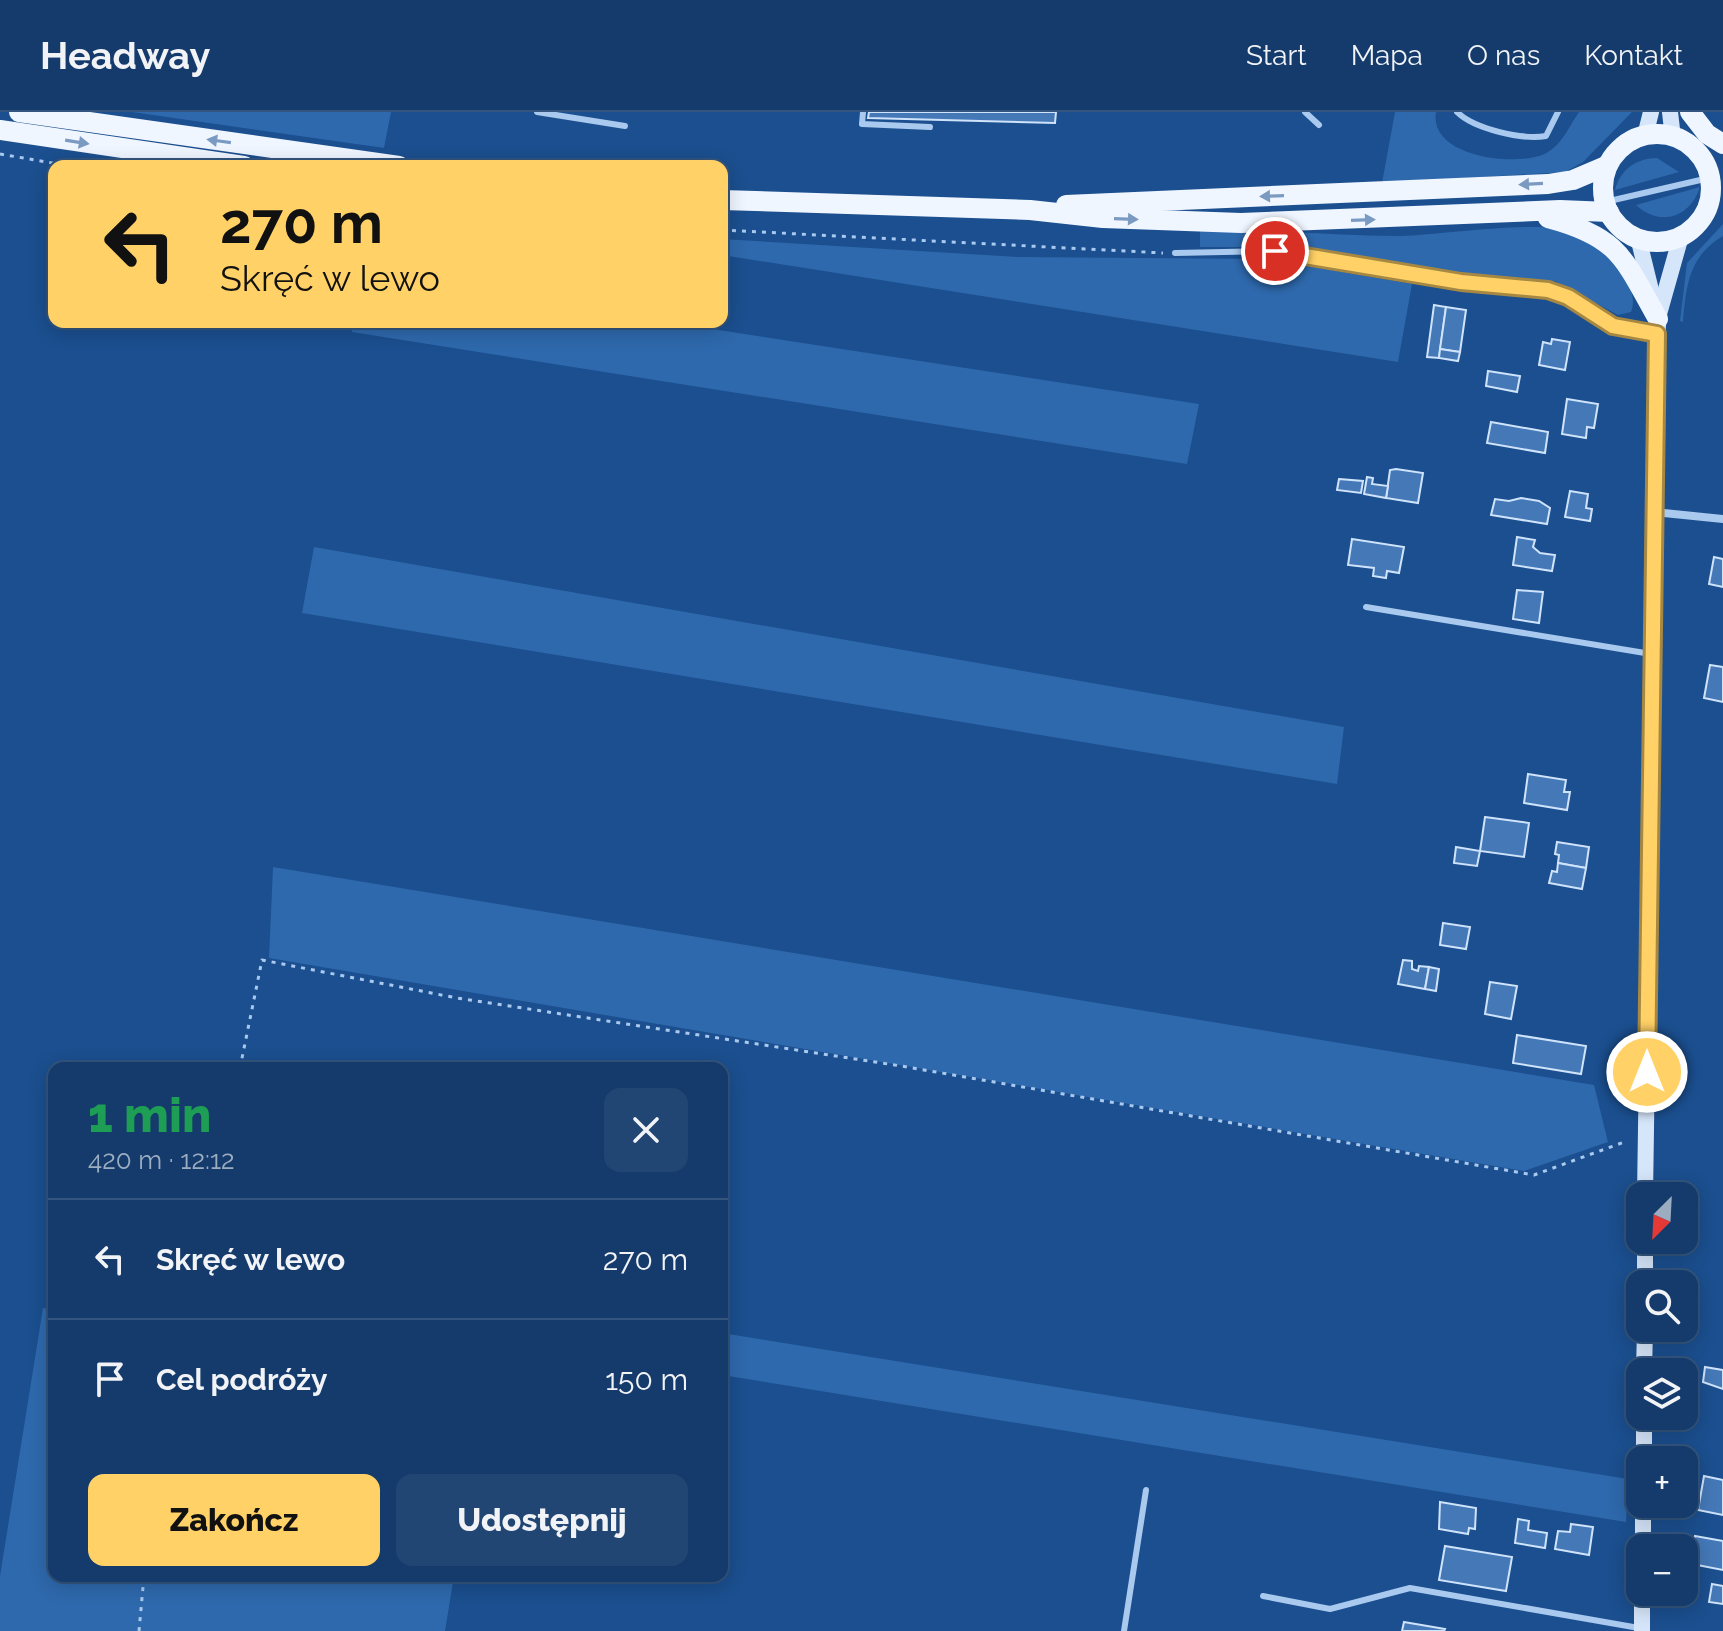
<!DOCTYPE html>
<html lang="pl">
<meta charset="utf-8">
<style>
:root{--surface:#143b6b;--page:#214673;--text:#f1f3f6;--muted:#9dadc1;--line:#33557e;--accent:#ffd166}
body{margin:0;font-family:Raleway,sans-serif;background:var(--page);color:var(--text);height:100vh;display:flex;flex-direction:column;font-size:30px;white-space:nowrap}
*{box-sizing:border-box;margin:0}
p{font-size:26px;color:var(--muted)}
.icon{flex:none;width:44px;height:44px;fill:none;stroke:currentColor;stroke-width:2;stroke-linecap:round;stroke-linejoin:round}
.map{position:relative;flex:1;overflow:hidden}
.side{position:absolute;left:48px;top:950px;width:680px;height:520px;display:flex;flex-direction:column;background:var(--surface);border-radius:16px;box-shadow:0 4px 20px #0003,0 0 0 2px var(--line)}
.side>*{flex:none}
.hud{position:absolute;left:48px;top:48px;width:680px;height:168px;border-radius:16px;box-shadow:0 4px 20px #0003,0 0 0 2px var(--line);background:#ffd166;color:#111;overflow:hidden}
.needle{width:52px;rotate:204deg}
.tools{position:absolute;left:1626px;top:1070px;display:grid;gap:16px}
.tools a{display:grid;place-items:center;width:72px;height:72px;border-radius:16px;background:var(--surface);box-shadow:0 4px 20px #0003,0 0 0 2px var(--line);font-size:40px}
.pin{position:absolute;display:grid;place-items:center;width:68px;height:68px;color:#fff;margin:-34px;border:4px solid #fff;border-radius:50%;box-shadow:0 2px 8px #0007}
.me{position:absolute;width:88px;margin:-44px;rotate:0deg;stroke-linejoin:round;filter:drop-shadow(0 0 6px #0008)}
.turn{display:flex;align-items:center;gap:28px;height:168px;padding:0 40px;font-size:36px}
.turn .icon{width:104px;height:104px;stroke-width:2.5}
.turn b{display:block;font-size:56px;line-height:68px}
.round{display:grid;place-items:center;flex:none;width:84px;height:84px;border-radius:16px;background:var(--page)}
.head{display:flex;align-items:center;justify-content:space-between;height:136px;padding:0 40px}
h1{font-size:48px;font-weight:800;line-height:60px;color:#1e9e55}
.button{display:flex;gap:16px;margin-top:auto;padding:16px 40px}
.button a{flex:1;height:92px;border-radius:16px;background:var(--accent);color:#111;font-size:32px;font-weight:800;line-height:92px;text-align:center}
.button a+a{background:var(--page);color:var(--text)}
ul{padding:0;list-style:none}
li{display:flex;align-items:center;gap:24px;height:120px;padding:0 40px;border-top:2px solid var(--line)}
li div{flex:1}
li b{display:block;font-size:30px}
li em{font-style:normal}
header{display:flex;align-items:center;gap:48px;box-sizing:border-box;height:112px;padding:0 40px;background:var(--surface);border-bottom:2px solid var(--line)}
header strong{font-size:38px}
nav{display:flex;gap:44px;margin-inline-start:auto;font-size:28px}
.map>svg:first-child{display:block}
</style>
<header>
<strong>Headway</strong>
<nav><a>Start</a><a>Mapa</a><a>O nas</a><a>Kontakt</a></nav>
</header>
<div class="map">
<svg width="1723" height="1519" viewBox="0 0 1723 1519">
<rect width="100%" height="100%" fill="#1b4f8f"/>
<g fill="#2e69ad">
<path d="M132,0H391L384,36Z"/>
<path d="M1395,0H1436C1428,47 1524,56 1548,40C1562,32 1570,13 1579,0H1632L1583,50L1565,60L1382,71Z"/>
<path d="M1657,46L1679,60L1615,78C1620,58 1636,46 1657,46Z"/>
<path d="M1700,75C1690,106 1660,115 1636,93Z"/>
<path d="M1723,112V124C1689,144 1686,174 1683,210L1680,209L1687,151Z"/>
<path d="M1200,116C1267,117 1334,124 1401,124C1440,123 1539,108 1571,119C1597,129 1643,170 1631,200L1618,203L1555,169H1492L1273,135H1200Z"/>
<path d="M722,127L1018,145L1265,147L1412,172L1398,250L722,143Z"/>
<path d="M353,210H667L1199,292L1187,352L352,220Z"/>
<path d="M314,435L1344,615L1337,672L302,501Z"/>
<path d="M273,755L1594,973L1608,1030L1524,1059L269,846Z"/>
<path d="M43,1196L54,1198V1464H454L445,1519H0V1464Z"/>
<path d="M722,1221L1628,1367L1626,1410L722,1263Z"/>
</g>
<g fill="#4478b7" stroke="#cfe3fa" stroke-width="2">
<path d="M869,0H1056L1055,11L868,6Z"/>
<path d="M1434,193L1446,195L1439,246L1427,245Z"/>
<path d="M1446,195L1466,198L1460,240L1440,237Z"/>
<path d="M1552,227L1570,230L1565,258L1539,253L1543,230L1551,232Z"/>
<path d="M1440,237L1460,240L1458,249L1439,246Z"/>
<path d="M1488,259L1520,264L1517,280L1486,274Z"/>
<path d="M1567,287L1598,292L1594,316L1587,315L1586,326L1562,322Z"/>
<path d="M1491,310L1548,320L1545,341L1487,331Z"/>
<path d="M1396,357L1423,361L1418,391L1386,386L1390,358Z"/>
<path d="M1367,365L1373,366L1372,372L1388,374L1386,386L1364,382Z"/>
<path d="M1339,367L1363,369L1361,381L1337,378Z"/>
<path d="M1570,379L1588,382L1586,396L1592,397L1590,409L1565,405Z"/>
<path d="M1521,386L1539,389L1550,396L1547,412L1491,403L1495,387L1509,389Z"/>
<path d="M1517,425L1535,428L1533,435L1540,441L1555,443L1552,459L1513,453Z"/>
<path d="M1352,427L1404,435L1399,461L1387,459L1386,466L1373,464L1374,456L1348,453Z"/>
<path d="M1714,445L1723,447V475L1709,472Z"/>
<path d="M1517,478L1543,480L1539,511L1513,507Z"/>
<path d="M1710,553L1723,555V590L1704,586Z"/>
<path d="M1528,662L1566,668L1564,680H1570L1567,698L1524,691Z"/>
<path d="M1485,705L1529,711L1524,745L1480,739Z"/>
<path d="M1557,730L1589,735L1586,756L1558,751L1559,743L1555,742Z"/>
<path d="M1456,735L1480,739L1477,754L1454,751Z"/>
<path d="M1558,751L1586,756L1582,777L1549,771L1552,759L1557,760Z"/>
<path d="M1443,811L1470,815L1466,837L1440,833Z"/>
<path d="M1403,848L1412,849V857L1418,859L1419,854L1429,855L1425,877L1398,872Z"/>
<path d="M1429,855L1439,857L1436,879L1425,877Z"/>
<path d="M1490,870L1517,874L1511,907L1485,902Z"/>
<path d="M1517,923L1586,934L1581,962L1513,951Z"/>
<path d="M1705,1255L1723,1258V1277L1703,1270Z"/>
<path d="M1704,1364L1723,1368V1403L1698,1398Z"/>
<path d="M1440,1390L1476,1396L1475,1417L1469,1416L1468,1422L1439,1417Z"/>
<path d="M1518,1407L1529,1409L1528,1418L1547,1421L1545,1436L1515,1431Z"/>
<path d="M1571,1412L1593,1415L1589,1443L1555,1437L1558,1419L1570,1420Z"/>
<path d="M1695,1424L1723,1429V1458L1687,1451Z"/>
<path d="M1445,1434L1512,1445L1506,1479L1439,1468Z"/>
<path d="M1712,1472L1723,1474V1492L1709,1490Z"/>
<path d="M1404,1510L1445,1517L1444,1519H1402Z"/>
</g>
<g fill="none" stroke-linecap="round" stroke-linejoin="round">
<g stroke="#a9c9ee" stroke-width="3" stroke-dasharray="4 6" stroke-linecap="butt">
<path d="M0,42L70,54"/>
<path d="M722,118L1163,141"/>
<path d="M240,956L262,848L457,886L901,954L1534,1063L1627,1029"/>
<path d="M139,1519L144,1464"/>
</g>
<g stroke="#a9c9ee" stroke-width="6">
<path d="M537,0L625,14"/>
<path d="M863,0L862,12L930,15"/>
<path d="M1305,0L1319,13"/>
<path d="M1457,0C1474,17 1522,28 1546,24L1558,0"/>
<path d="M1605,90L1709,66"/>
<path d="M1175,141L1275,139L1461,170L1548,178L1613,214L1657,222"/>
<path d="M1366,495L1651,542"/>
<path d="M1263,1484L1330,1497L1410,1476L1639,1516"/>
<path d="M1124,1519L1146,1378"/>
</g>
<path stroke="#a9c9ee" stroke-width="8" d="M1654,400L1723,407"/>
<g stroke="#d6e6fa" stroke-width="16">
<path d="M1670,0L1673,26"/>
<path d="M1645,24L1651,0"/>
<path d="M1638,125L1658,207L1645,1084"/>
<path d="M1659,202L1681,124"/>
<path d="M1645,1172V1128"/>
<path d="M1644,1260L1645,1216"/>
<path d="M1644,1348V1304"/>
<path d="M1643,1436V1392"/>
<path d="M1642,1519V1480"/>
</g>
<g stroke="#f0f6ff" stroke-width="20">
<path d="M19,0L399,54"/>
<path d="M1690,0L1707,22L1723,32"/>
<path d="M0,18L244,54"/>
<circle cx="1657" cy="76" r="54"/>
<path d="M722,88L1030,98L1103,106L1241,111L1560,98L1609,100"/>
<path d="M1066,93L1548,72L1573,68L1606,54"/>
<path d="M1548,106C1620,125 1624,147 1658,207"/>
</g>
</g>
<defs><path id="oneway-solid" d="M-6-.8H1V-3.2L6.5 0L1 3.2V.8H-6Z" transform="scale(2)"/></defs>
<g fill="#7b9ac1">
<use href="#oneway-solid" transform="translate(219 29) rotate(-172)"/>
<use href="#oneway-solid" transform="translate(77 30) rotate(9)"/>
<use href="#oneway-solid" transform="translate(1531 72) rotate(177)"/>
<use href="#oneway-solid" transform="translate(1272 84) rotate(178)"/>
<use href="#oneway-solid" transform="translate(1126 107) rotate(2)"/>
<use href="#oneway-solid" transform="translate(1363 108) rotate(-2)"/>
</g>
<g fill="none" stroke-linecap="round" stroke-linejoin="round">
<defs>
<path id="route" d="M1275,139L1461,170L1548,178L1568,185L1613,214L1657,222L1647,960"/>
</defs>
<use href="#route" stroke="#a68842" stroke-width="20"/>
<use href="#route" stroke="#ffd166" stroke-width="14"/>
</g>
</svg>
<div class="tools">
<a><svg class="needle" viewBox="-14 -14 28 28"><path d="M0-13l5 13h-10z" fill="#e53935"/><path d="M0 13l5-13h-10z" fill="#9dadc1"/></svg></a>
<a><svg class="icon" aria-label="search" viewBox="0 0 24 24"><circle cx="10" cy="10" r="6"/><path d="M15 15l6 6"/></svg></a>
<a><svg class="icon" aria-label="layers" viewBox="0 0 24 24"><path d="M12 4l9 5-9 5-9-5zM3 14l9 5 9-5"/></svg></a>
<a>+</a>
<a>−</a>
</div>
<div class="pin" style="left:1275px;top:139px;background:#d93025"><svg class="icon" aria-label="arrive" viewBox="0 0 24 24"><path d="M6 21V4h12l-3 4 3 4H6"/></svg></div>
<svg class="me" style="left:1647px;top:960px" viewBox="-20 -20 40 40"><circle r="17" fill="#ffd166" stroke="#fff" stroke-width="3"/><path d="M0-11L8 9 0 5-8 9z" fill="#fff"/></svg>
<div class="hud">
<div class="turn"><svg class="icon" aria-label="left" viewBox="0 0 24 24"><path d="M17 20v-9H6M10 6l-5 5 5 5"/></svg><div><b>270 m</b>Skręć w lewo</div></div>
</div>
<section class="side">
<div class="head"><div><h1>1 min</h1><p>420 m · 12:12</p></div><a class="round"><svg class="icon" aria-label="close" viewBox="0 0 24 24"><path d="M6 6l12 12M18 6L6 18"/></svg></a></div>
<ul>
<li><svg class="icon" aria-label="left" viewBox="0 0 24 24"><path d="M17 20v-9H6M10 6l-5 5 5 5"/></svg><div><b>Skręć w lewo</b></div><em>270 m</em></li>
<li><svg class="icon" aria-label="arrive" viewBox="0 0 24 24"><path d="M6 21V4h12l-3 4 3 4H6"/></svg><div><b>Cel podróży</b></div><em>150 m</em></li>
</ul>
<div class="button"><a>Zakończ</a><a>Udostępnij</a></div>
</section>
</div>
